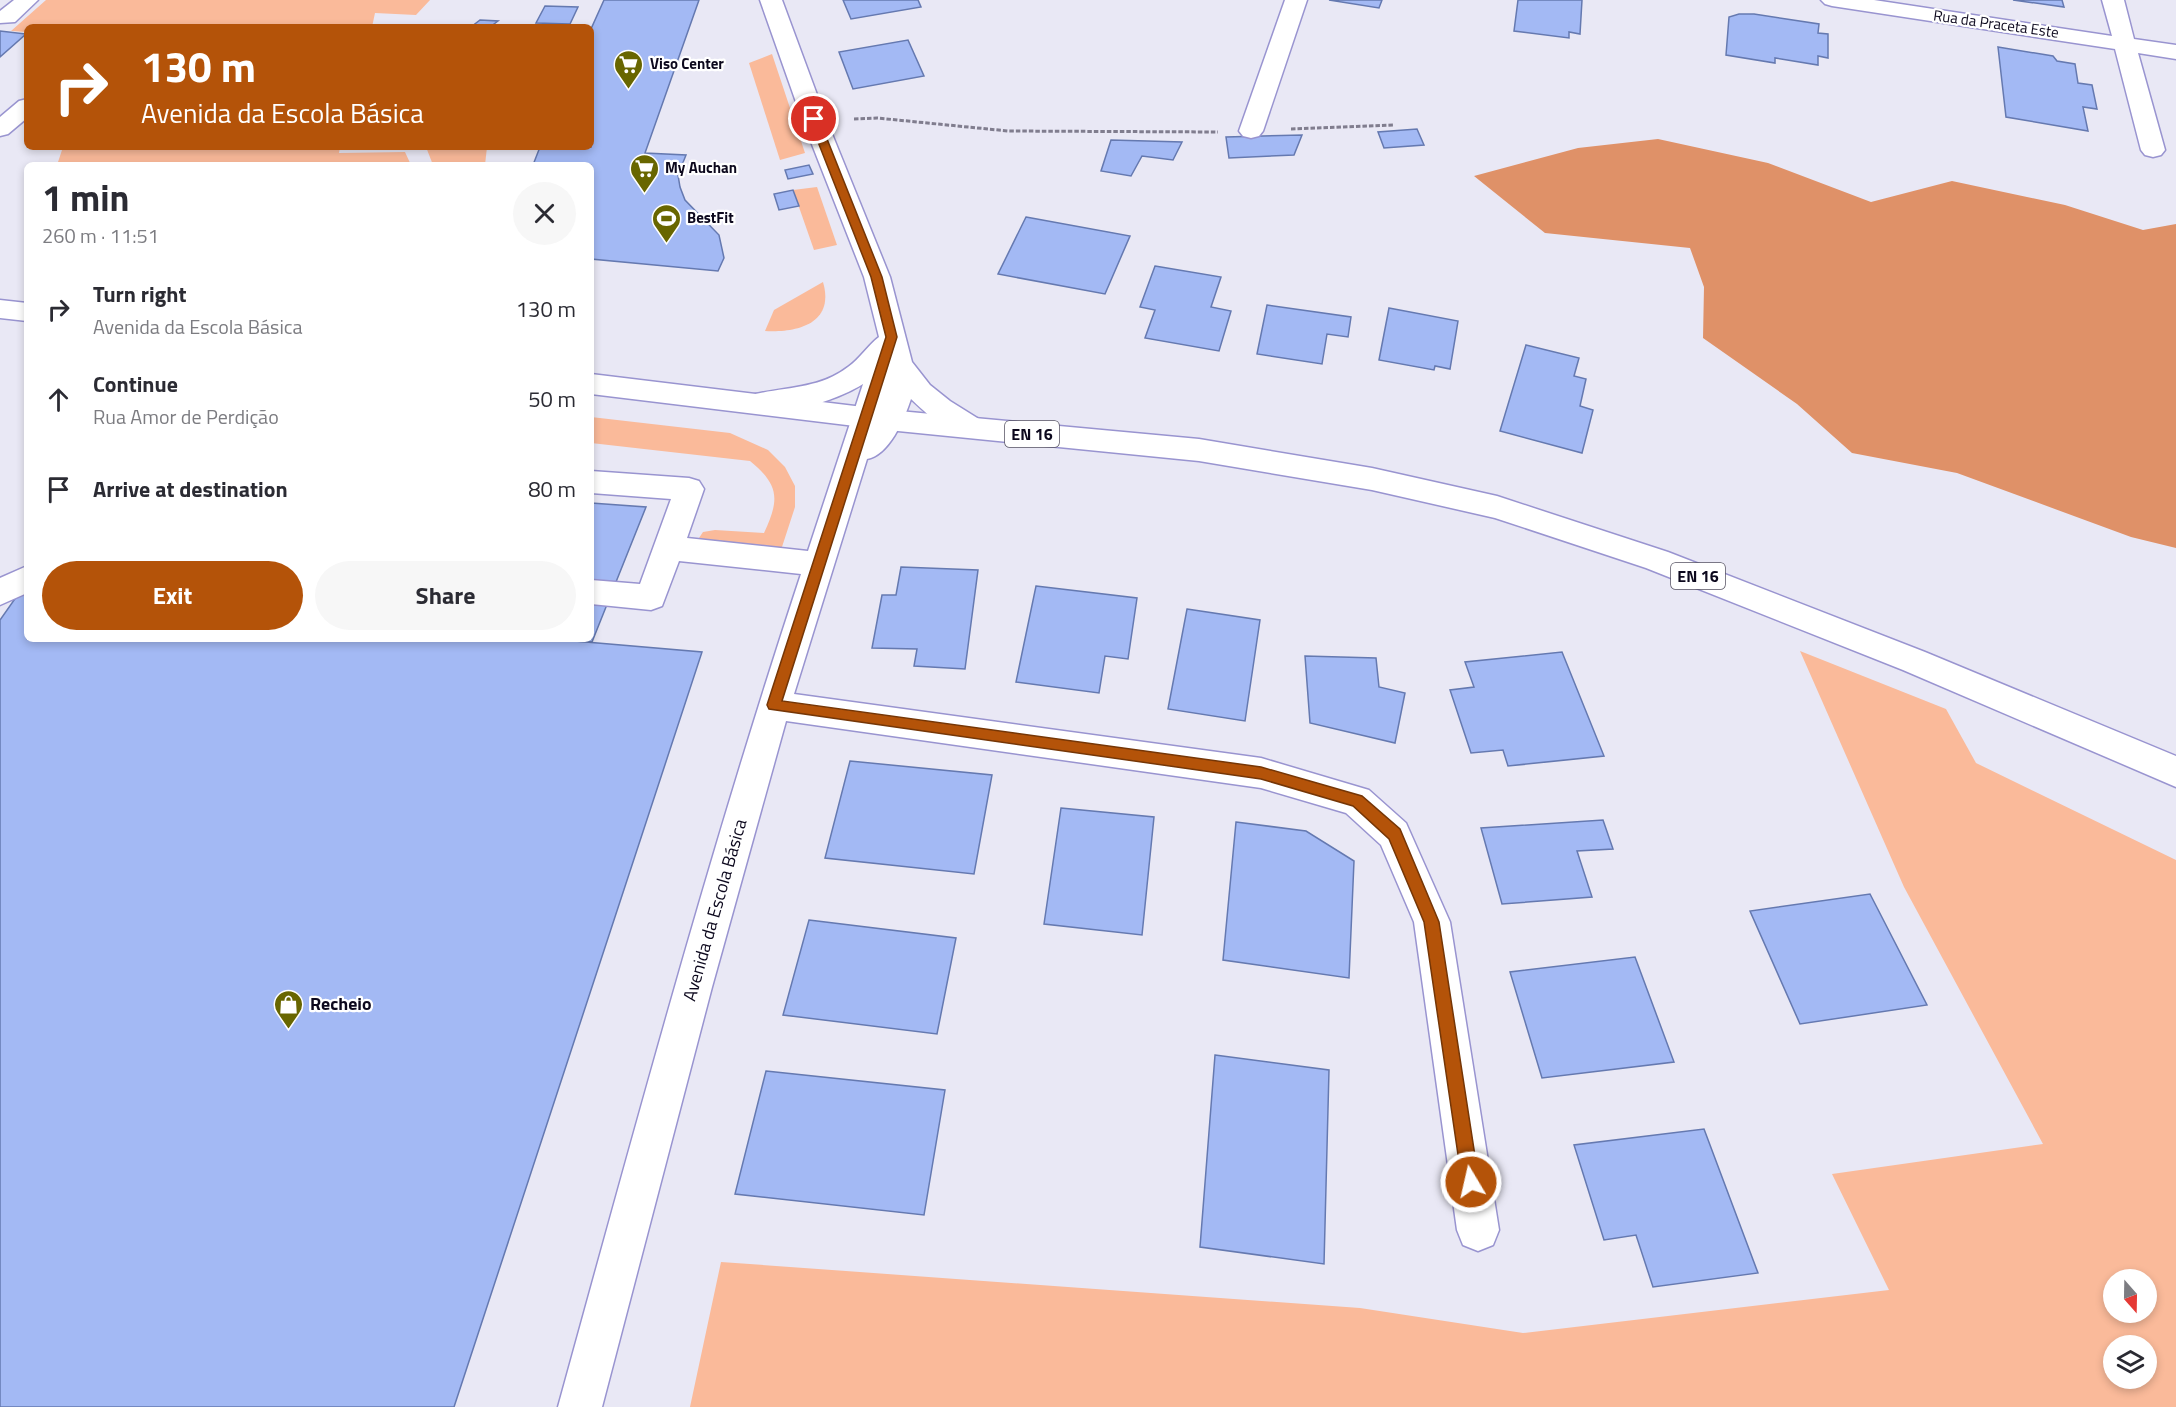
<!DOCTYPE html>
<meta charset="utf-8">
<style>
:root{--surface:#fff;--page:#f7f7f7;--text:#2b2b33;--muted:#7c7c81;--accent:#b45309}
body{margin:0;font-family:"Titillium Web",sans-serif;background:var(--page);color:var(--text);height:100vh;display:flex;flex-direction:column;font-size:22px;white-space:nowrap}
*{box-sizing:border-box;margin:0}
p{font-size:20px;color:var(--muted)}
.icon{flex:none;width:33px;height:33px;fill:none;stroke:currentColor;stroke-width:2;stroke-linecap:round;stroke-linejoin:round}
.map{position:relative;flex:1;overflow:hidden}
.side{position:absolute;left:24px;top:162px;width:570px;height:480px;display:flex;flex-direction:column;background:var(--surface);border-radius:9px;box-shadow:0 3px 9px #0003}
.side>*{flex:none}
.top-card{position:absolute;left:24px;top:24px;width:570px;height:126px;border-radius:9px;box-shadow:0 3px 9px #0003;background:#b45309;color:#fff;overflow:hidden}
.needle{width:39px;rotate:160deg}
.buttons{position:absolute;left:2103px;top:1269px;display:grid;gap:12px}
.buttons a{display:grid;place-items:center;width:54px;height:54px;border-radius:50%;background:var(--surface);box-shadow:0 3px 9px #0003;font-size:30px}
.pin{position:absolute;display:grid;place-items:center;width:51px;height:51px;color:#fff;margin:-26px;border:3px solid #fff;border-radius:50%;box-shadow:0 2px 6px #0007}
.me{position:absolute;width:66px;margin:-33px;rotate:351deg;stroke-linejoin:round;filter:drop-shadow(0 0 4px #0008)}
.turn{display:flex;align-items:center;gap:21px;height:126px;padding:0 18px;font-size:27px}
.turn .icon{width:78px;height:78px;stroke-width:2.5}
.turn b{display:block;font-size:42px;line-height:51px}
.round{display:grid;place-items:center;flex:none;width:63px;height:63px;border-radius:32px;background:var(--page)}
.summary{display:flex;align-items:center;justify-content:space-between;height:102px;padding:0 18px}
h1{font-size:36px;font-weight:700;line-height:45px}
.action{display:flex;gap:12px;margin-top:auto;padding:12px 18px}
.action a{flex:1;height:69px;border-radius:36px;background:var(--accent);color:#fff;font-size:24px;font-weight:700;line-height:69px;text-align:center}
.action a+a{background:var(--page);color:var(--text)}
ul{padding:0;list-style:none}
li{display:flex;align-items:center;gap:18px;height:90px;padding:0 18px}
li div{flex:1}
li b{display:block;font-size:22px}
li em{font-style:normal}
.map>svg:first-child{display:block}
</style>
<div class="map">
<svg width="2176" height="1407" viewBox="0 0 2176 1407">
<rect width="100%" height="100%" fill="#e9e8f5"/>
<g fill="#faba9a" fill-rule="evenodd">
<path d="M46,0H430L416,15L375,13L372,27H27V32L11,31Z"/>
<path d="M772,54L805,153L780,160L749,63Z"/>
<path d="M63,147H340L339,153L405,152L411,165H57Z"/>
<path d="M426,147H487L485,165H433Z"/>
<path d="M817,187L837,245L814,250L793,190Z"/>
<path d="M823,282C835,323 798,333 765,331L774,310Z"/>
<path d="M591,417L730,433L768,450L785,467L795,486V507L781,550L697,541L703,532L715,530L764,533C780,499 779,485 750,461L591,443Z"/>
<path d="M1800,651L1946,709L1976,763L2176,860V1407H690L721,1262L1360,1308L1523,1333L1889,1290L1832,1174L2043,1144L1904,887ZM2114,1280H2146V1312H2114ZM2114,1346H2146V1378H2114Z"/>
</g>
<path fill="#df9168" d="M1658,139L1768,163L1871,202L1952,181L2065,205L2143,230L2176,224V548L2131,537L1957,473L1852,453L1797,404L1703,338L1704,287L1690,248L1545,233L1474,176L1578,148Z"/>
<g fill="#a3b9f4" stroke="#6579b0" stroke-width="1.5">
<path d="M604,0H699L645,153L686,155L678,175L680,187L685,200L719,235L724,258L718,271L591,259V165H533L540,147H591V29Z"/>
<path d="M843,0H918L921,7L851,19Z"/>
<path d="M1329,0H1382L1379,8Z"/>
<path d="M1518,0H1582L1580,34L1569,32V38L1514,31Z"/>
<path d="M2013,0H2062L2064,7Z"/>
<path d="M545,6L578,7L570,24L536,23Z"/>
<path d="M1739,14H1754L1819,24L1818,33L1828,34V58L1818,56V65L1775,58V63L1726,55L1729,17Z"/>
<path d="M480,20L498,21L490,27H471Z"/>
<path d="M0,31L26,34L0,57Z"/>
<path d="M908,40L924,76L853,89L839,52Z"/>
<path d="M1998,47L2053,56L2057,61L2075,64L2078,83L2092,85L2097,109L2083,107L2088,131L2006,117Z"/>
<path d="M1417,129L1424,145L1384,148L1378,132Z"/>
<path d="M1302,135L1294,155L1229,158L1226,137Z"/>
<path d="M1111,140L1182,142L1173,160L1142,156L1131,176L1101,171Z"/>
<path d="M809,165L813,174L788,179L785,170Z"/>
<path d="M793,190L799,206L779,210L774,194Z"/>
<path d="M1026,217L1130,236L1105,294L998,274Z"/>
<path d="M1155,266L1221,277L1211,307L1231,311L1219,351L1145,338L1155,310L1140,307Z"/>
<path d="M1267,305L1351,317L1348,337L1327,334L1322,364L1257,354Z"/>
<path d="M1389,308L1458,321L1450,369L1435,366L1434,370L1379,360Z"/>
<path d="M1526,345L1579,358L1574,376L1586,379L1580,406L1593,410L1582,453L1500,431Z"/>
<path d="M591,503L646,507L592,642L551,639H591Z"/>
<path d="M901,567L978,570L965,669L914,666L917,649L872,648L882,595H896Z"/>
<path d="M1036,586L1137,598L1128,659L1105,656L1099,693L1016,682Z"/>
<path d="M19,593L27,594V639H551L702,652L454,1407H0V620Z"/>
<path d="M1187,609L1260,620L1245,721L1168,709Z"/>
<path d="M1562,652L1604,756L1508,766L1503,750L1471,753L1450,690L1474,687L1465,662Z"/>
<path d="M1305,656L1376,658L1379,687L1405,693L1395,743L1310,723Z"/>
<path d="M850,761L992,775L974,874L825,858Z"/>
<path d="M1061,808L1154,817L1142,935L1044,924Z"/>
<path d="M1603,820L1613,849L1577,851L1592,897L1502,904L1481,828Z"/>
<path d="M1236,822L1306,831L1354,861L1349,978L1223,960Z"/>
<path d="M1870,894L1927,1005L1800,1024L1750,911Z"/>
<path d="M809,920L956,938L937,1034L783,1015Z"/>
<path d="M1635,957L1674,1062L1542,1078L1510,972Z"/>
<path d="M1215,1055L1329,1070L1324,1264L1200,1247Z"/>
<path d="M766,1071L945,1090L924,1215L735,1194Z"/>
<path d="M1704,1129L1758,1273L1653,1287L1636,1235L1604,1240L1574,1145Z"/>
</g>
<g fill="none" stroke-linecap="round" stroke-linejoin="round">
<defs>
<g id="minor">
<path d="M14,0H38L15,22L0,23V11Z"/>
<path d="M760,0H782L826,119L890,277L912,362L930,385L950,401L982,421L986,428L982,435C957,443 928,415 911,399C904,420 889,455 867,459L794,694L1261,758L1369,790L1406,823L1450,922L1499,1230L1493,1245L1478,1251L1463,1245L1457,1230L1414,922L1381,845L1346,813L1261,788L786,721L712,987L602,1407H558C635,1128 710,849 801,574L679,561L662,606L651,610L591,604V580L640,584L671,499L591,493V471L689,478L699,481L704,489L687,538L808,551L863,384C836,401 775,420 744,411L740,404L744,397C780,386 817,391 848,367C860,359 868,345 879,337L864,277L802,119Z"/>
<path d="M1285,0H1307L1263,131L1259,136L1251,138L1243,136L1239,131Z"/>
<path d="M1821,0H1874L2112,36L2102,0H2124L2134,39L2176,45V59L2138,53L2165,150L2161,155L2153,157L2145,155L2141,150L2115,49L1832,6L1825,4Z"/>
<path d="M27,99V118L8,134L0,136V117L19,101Z"/>
<path d="M27,566V593L0,605V578Z"/>
</g>
<g id="major">
<path d="M0,300L27,303V321L0,318Z"/>
<path d="M591,374L888,410L1199,439L1372,468L1497,496L1668,552L1925,652L2176,756V787L1903,670L1646,568L1495,518L1372,490L1199,461L888,430L591,394Z"/>
</g>
</defs>
<use href="#minor" stroke="#9994d0" stroke-width="3"/>
<use href="#major" stroke="#9994d0" stroke-width="3"/>
<g stroke="#807d8e" stroke-width="3" stroke-dasharray="4.5 2" stroke-linecap="butt">
<path d="M854,119L877,118L1008,131L1218,132"/>
<path d="M1291,129L1394,125"/>
</g>
<use href="#minor" fill="#fff" fill-rule="evenodd"/>
<use href="#major" fill="#fff" fill-rule="evenodd"/>
</g>
<path fill="#b45309" stroke="#753606" stroke-width="1.5" d="M811,117L819,119L882,277L897,337L782,701L1261,767L1362,796L1400,829L1439,922L1479,1182L1477,1188L1471,1191L1465,1188L1462,1182L1424,922L1389,839L1353,806L1261,779L769,709L767,705L886,337L871,277L809,119Z"/>
<defs>
<symbol id="supermarket-pin" viewBox="-11 -11 22 30"><path d="M0 17L-7.5 6A9.5 9.5 0 1 1 7.5 6Z" fill="#686600" stroke="#fff"/><path d="M-6-5.5h2.5l.6 2H6L4.5 2H-2.5L-4.4-4H-6ZM-1.5 3.2a1.3 1.3 0 1 0 .1 0ZM3 3.2a1.3 1.3 0 1 0 .1 0Z" fill="#fff"/></symbol>
<symbol id="stadium-pin" viewBox="-11 -11 22 30"><path d="M0 17L-7.5 6A9.5 9.5 0 1 1 7.5 6Z" fill="#686600" stroke="#fff"/><path d="M0-5a6.5 5 0 1 0 0 10a6.5 5 0 1 0 0-10ZM-3.5-1.8h7v3.6h-7Z" fill="#fff"/></symbol>
<symbol id="shop-pin" viewBox="-11 -11 22 30"><path d="M0 17L-7.5 6A9.5 9.5 0 1 1 7.5 6Z" fill="#686600" stroke="#fff"/><path d="M-5-2.5h2.3a2.7 3.5 0 0 1 5.4 0H5L5.5 6h-11ZM-1.5-2.5h3a1.5 2.3 0 0 0-3 0Z" fill="#fff"/></symbol>
</defs>
<g fill-rule="evenodd">
<use href="#supermarket-pin" x="612" y="48" width="33" height="45"/>
<use href="#supermarket-pin" x="628" y="152" width="33" height="45"/>
<use href="#stadium-pin" x="650" y="202" width="33" height="45"/>
<use href="#shop-pin" x="272" y="988" width="33" height="45"/>
</g>
<g text-anchor="middle" stroke-width="4.5" stroke-linejoin="round" paint-order="stroke">
<g font-size="15" fill="#0c081d" stroke="#fff">
<text transform="translate(1996 24) rotate(8)" y="5">Rua da Praceta Este</text>
</g>
<g font-size="15" font-weight="bold" fill="#0c081d" stroke="#fff" text-anchor="start">
<text x="650" y="69">Viso Center</text>
<text x="665" y="173">My Auchan</text>
<text x="687" y="223">BestFit</text>
</g>
<g fill="#fff" stroke="#555261" stroke-width="1.5">
<rect x="1005" y="421" width="54" height="26" rx="4.5"/>
<rect x="1671" y="563" width="54" height="26" rx="4.5"/>
</g>
<g font-size="16" font-weight="bold" fill="#0c081d">
<text x="1032" y="440">EN 16</text>
<text x="1698" y="582">EN 16</text>
</g>
<g font-size="18" fill="#0c081d" stroke="#fff">
<text transform="translate(715 910) rotate(-74)" y="6">Avenida da Escola Básica</text>
</g>
<g font-size="18" font-weight="bold" fill="#0c081d" stroke="#fff" text-anchor="start">
<text x="310" y="1010">Recheio</text>
</g>
</g>
</svg>
<div class="buttons">
<a><svg class="needle" viewBox="-14 -14 28 28"><path d="M0-13l5 13h-10z" fill="#e53935"/><path d="M0 13l5-13h-10z" fill="#7c7c81"/></svg></a>
<a><svg class="icon" aria-label="layers" viewBox="0 0 24 24"><path d="M12 4l9 5-9 5-9-5zM3 14l9 5 9-5"/></svg></a>
</div>
<div class="pin" style="left:814px;top:119px;background:#d93025"><svg class="icon" aria-label="arrive" viewBox="0 0 24 24"><path d="M6 21V4h12l-3 4 3 4H6"/></svg></div>
<svg class="me" style="left:1471px;top:1182px" viewBox="-20 -20 40 40"><circle r="17" fill="#b45309" stroke="#fff" stroke-width="3"/><path d="M0-11L8 9 0 5-8 9z" fill="#fff"/></svg>
<div class="top-card">
<div class="turn"><svg class="icon" aria-label="right" viewBox="0 0 24 24"><path d="M7 20v-9h11M14 6l5 5-5 5"/></svg><div><b>130 m</b>Avenida da Escola Básica</div></div>
</div>
<section class="side">
<div class="summary"><div><h1>1 min</h1><p>260 m · 11:51</p></div><a class="round"><svg class="icon" aria-label="close" viewBox="0 0 24 24"><path d="M6 6l12 12M18 6L6 18"/></svg></a></div>
<ul>
<li><svg class="icon" aria-label="right" viewBox="0 0 24 24"><path d="M7 20v-9h11M14 6l5 5-5 5"/></svg><div><b>Turn right</b><p>Avenida da Escola Básica</p></div><em>130 m</em></li>
<li><svg class="icon" aria-label="ahead" viewBox="0 0 24 24"><path d="M12 20V5M6 11l6-6 6 6"/></svg><div><b>Continue</b><p>Rua Amor de Perdição</p></div><em>50 m</em></li>
<li><svg class="icon" aria-label="arrive" viewBox="0 0 24 24"><path d="M6 21V4h12l-3 4 3 4H6"/></svg><div><b>Arrive at destination</b></div><em>80 m</em></li>
</ul>
<div class="action"><a>Exit</a><a>Share</a></div>
</section>
</div>
